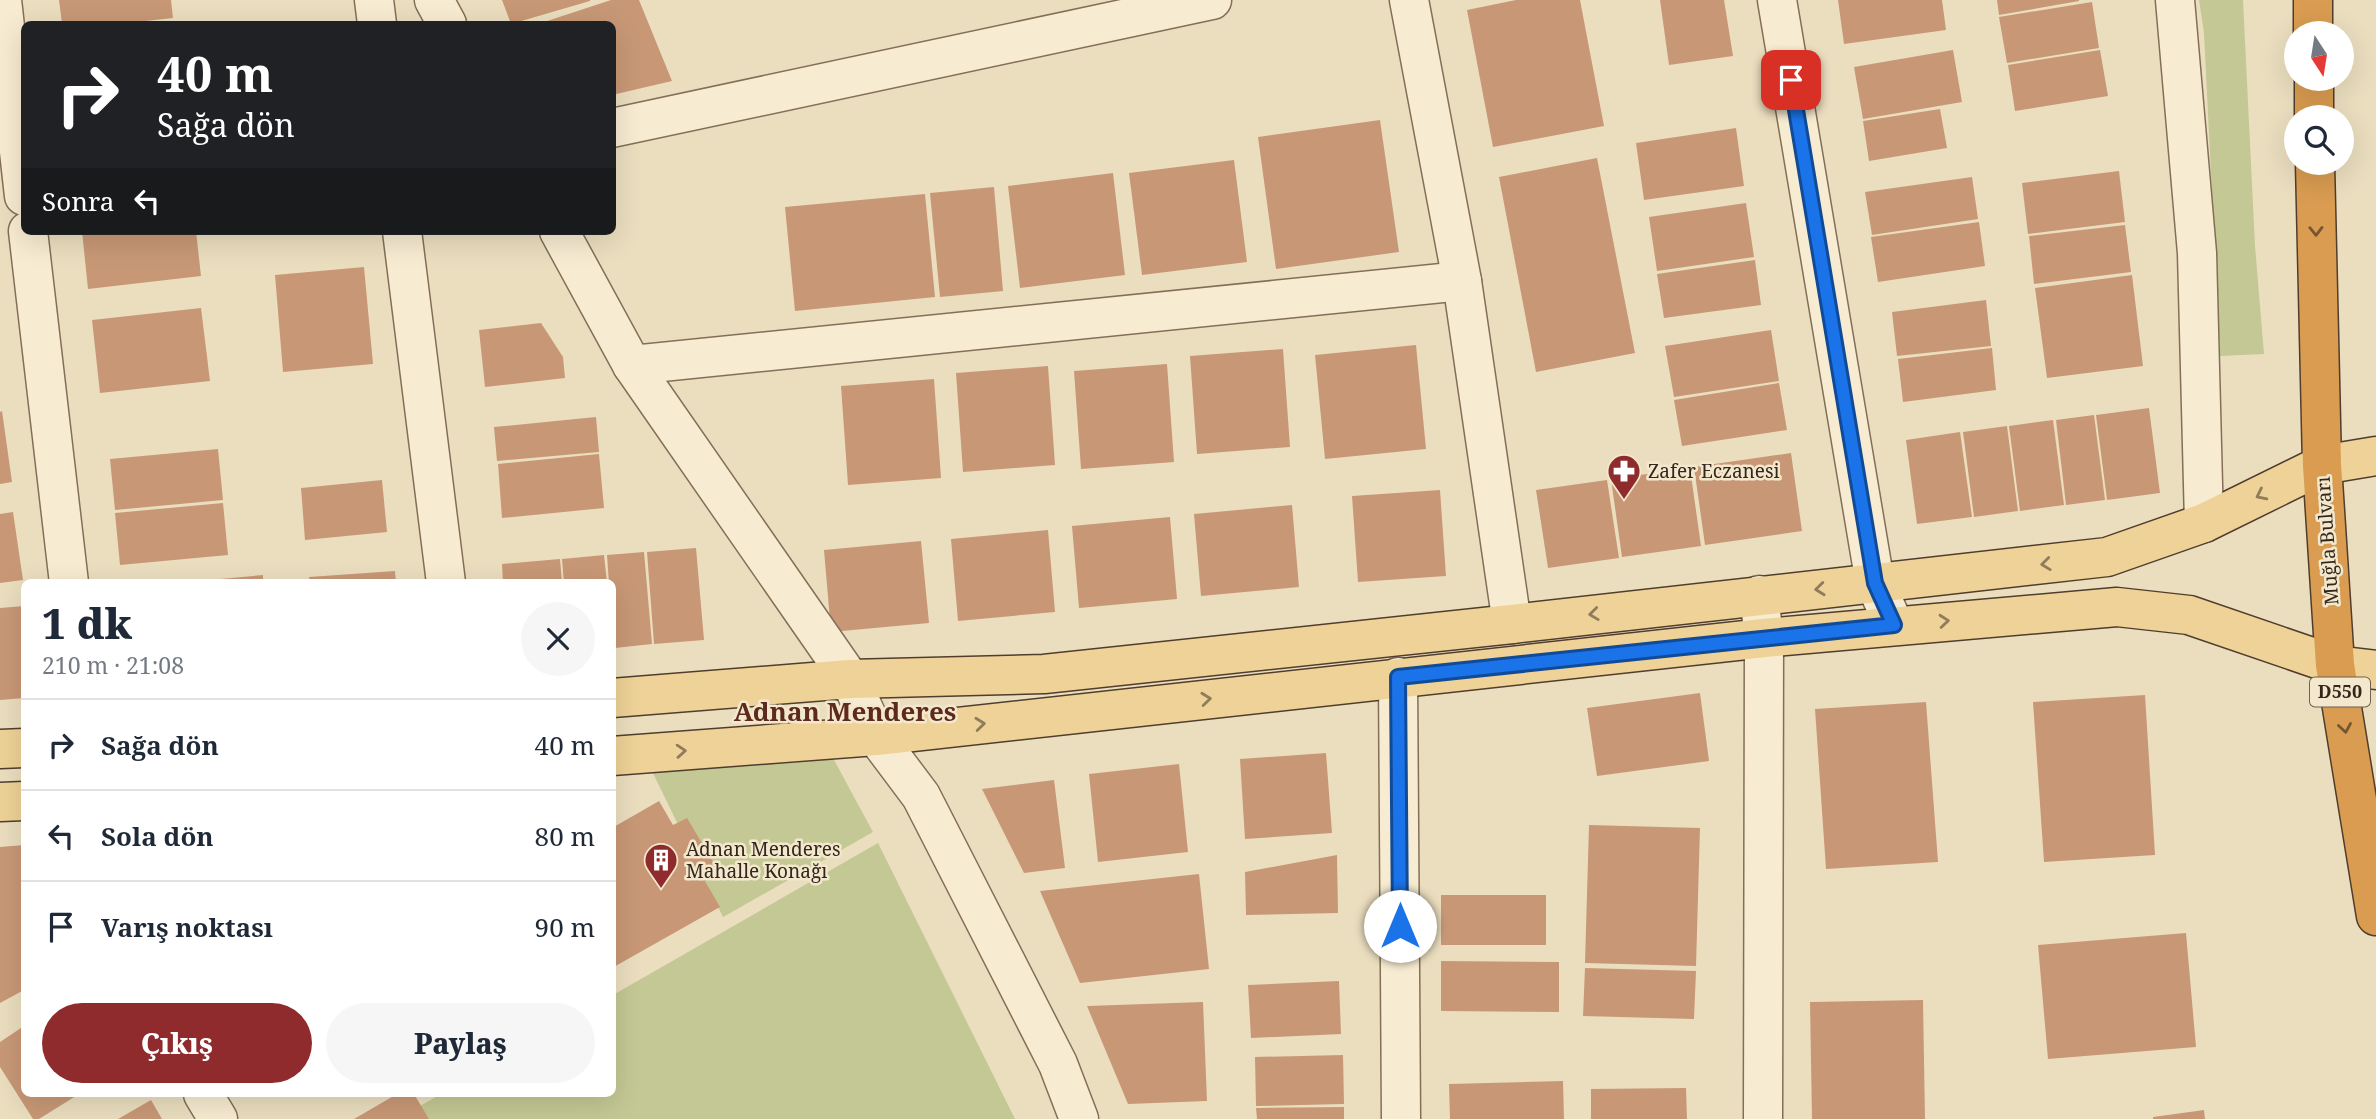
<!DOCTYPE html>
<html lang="tr">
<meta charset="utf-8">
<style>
:root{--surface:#fff;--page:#f6f6f7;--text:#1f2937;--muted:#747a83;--line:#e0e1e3;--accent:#8f2b2c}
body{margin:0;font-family:"Noto Serif",serif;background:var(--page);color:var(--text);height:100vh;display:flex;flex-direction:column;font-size:26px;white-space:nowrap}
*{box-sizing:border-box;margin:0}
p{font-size:23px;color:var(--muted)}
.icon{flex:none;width:38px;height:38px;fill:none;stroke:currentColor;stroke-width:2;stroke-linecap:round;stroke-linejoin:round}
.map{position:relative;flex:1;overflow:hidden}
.sheet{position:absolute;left:21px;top:579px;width:595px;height:518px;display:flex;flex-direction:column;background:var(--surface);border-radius:10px;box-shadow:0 7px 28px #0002}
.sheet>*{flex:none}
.top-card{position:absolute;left:21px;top:21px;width:595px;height:214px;border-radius:10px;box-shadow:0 7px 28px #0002;background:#202124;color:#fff;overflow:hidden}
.needle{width:46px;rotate:168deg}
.buttons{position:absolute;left:2284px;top:21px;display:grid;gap:14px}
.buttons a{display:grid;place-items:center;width:70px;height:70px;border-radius:50%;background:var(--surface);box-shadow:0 7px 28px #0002;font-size:35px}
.pin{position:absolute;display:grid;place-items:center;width:60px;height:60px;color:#fff;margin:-30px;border-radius:14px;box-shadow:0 4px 10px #0006}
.me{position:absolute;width:77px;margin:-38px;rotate:0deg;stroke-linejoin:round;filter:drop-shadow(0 0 5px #0008)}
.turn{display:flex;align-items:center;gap:24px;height:147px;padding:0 21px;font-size:32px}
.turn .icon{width:91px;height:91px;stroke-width:2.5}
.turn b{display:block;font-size:49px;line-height:60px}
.then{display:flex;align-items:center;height:66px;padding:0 21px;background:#0003;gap:14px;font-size:26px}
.round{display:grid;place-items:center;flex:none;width:74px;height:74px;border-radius:37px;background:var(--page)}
.summary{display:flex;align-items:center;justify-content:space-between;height:119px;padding:0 21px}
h1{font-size:42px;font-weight:800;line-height:52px}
.primary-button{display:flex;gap:14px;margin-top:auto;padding:14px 21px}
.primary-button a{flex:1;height:80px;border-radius:42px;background:var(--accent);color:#fff;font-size:28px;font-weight:800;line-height:80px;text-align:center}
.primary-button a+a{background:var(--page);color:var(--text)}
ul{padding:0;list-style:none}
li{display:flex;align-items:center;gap:21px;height:91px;padding:0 21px;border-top:2px solid var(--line)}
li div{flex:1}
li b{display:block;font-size:26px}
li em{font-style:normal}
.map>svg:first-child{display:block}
</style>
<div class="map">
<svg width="2376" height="1119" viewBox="0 0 2376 1119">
<rect width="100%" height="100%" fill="#ebdebf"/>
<g fill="#c3c894">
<path d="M2199,0H2243L2255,246L2264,354L2220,356L2204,33Z"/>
<path d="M833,758L873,832L723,917L649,765Z"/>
<path d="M878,843L1015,1119H425L418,1107L441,1094H612L613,995Z"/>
</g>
<g fill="#c89876">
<path d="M59,0H171L173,18L118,24H62Z"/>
<path d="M502,0H590V1L511,24Z"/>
<path d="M611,0H639L672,81L612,95V24H538Z"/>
<path d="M1516,0H1580L1604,126L1493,147L1467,10Z"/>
<path d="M1660,0H1724L1733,56L1669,65Z"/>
<path d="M1838,0H1942L1946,30L1844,44Z"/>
<path d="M1997,0H2079V1L1999,15Z"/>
<path d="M2092,2L2099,48L2007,63L1999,17Z"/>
<path d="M1953,50L1962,102L1863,119L1854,67Z"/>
<path d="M2100,50L2108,96L2015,111L2008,65Z"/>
<path d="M1940,109L1947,148L1869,161L1863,121Z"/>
<path d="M1380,120L1399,252L1276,269L1258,137Z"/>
<path d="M1736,128L1744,186L1644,200L1636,143Z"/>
<path d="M1597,158L1635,353L1536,372L1499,177Z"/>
<path d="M1234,160L1247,262L1142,275L1129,173Z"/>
<path d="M2119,171L2125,222L2028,234L2022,183Z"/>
<path d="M1113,173L1125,275L1020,288L1008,186Z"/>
<path d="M1972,177L1978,219L1872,235L1865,192Z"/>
<path d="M994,187L1003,291L940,297L930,193Z"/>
<path d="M925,194L935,297L795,311L785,207Z"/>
<path d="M1746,203L1754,257L1657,271L1649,217Z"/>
<path d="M1979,222L1985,266L1878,282L1871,237Z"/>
<path d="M2125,225L2131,272L2034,284L2029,236Z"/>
<path d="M82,231H196L201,276L88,289Z"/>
<path d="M1755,260L1761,305L1664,318L1657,274Z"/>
<path d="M364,267L373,364L283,372L275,275Z"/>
<path d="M2132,275L2143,366L2047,378L2035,288Z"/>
<path d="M1986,300L1991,346L1897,356L1892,312Z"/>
<path d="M201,308L210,381L100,393L92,320Z"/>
<path d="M541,323L563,357L565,378L485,387L479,330Z"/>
<path d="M1771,330L1779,381L1674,397L1665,346Z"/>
<path d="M1416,345L1426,449L1325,459L1315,355Z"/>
<path d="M1992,348L1996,390L1903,402L1898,359Z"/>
<path d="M1283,349L1290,447L1197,454L1190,356Z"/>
<path d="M1167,364L1174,462L1081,469L1074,371Z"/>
<path d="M1048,366L1055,465L963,472L956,373Z"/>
<path d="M934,379L941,478L848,485L841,386Z"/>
<path d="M1779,383L1787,430L1682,446L1674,400Z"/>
<path d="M2149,408L2160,493L2107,500L2096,415Z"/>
<path d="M2,411L12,482L0,484V412Z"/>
<path d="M2094,415L2105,500L2066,505L2056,420Z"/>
<path d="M596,417L599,452L497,461L494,427Z"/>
<path d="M2053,420L2064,505L2020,511L2009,426Z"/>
<path d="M2007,426L2018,511L1974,517L1963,432Z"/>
<path d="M1960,432L1972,517L1917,524L1906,440Z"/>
<path d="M218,449L223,500L115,510L110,459Z"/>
<path d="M1791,453L1802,531L1705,545L1694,467Z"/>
<path d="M599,454L604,508L502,518L498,464Z"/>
<path d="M1690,468L1701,546L1622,557L1611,479Z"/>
<path d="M382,480L387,532L305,540L301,488Z"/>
<path d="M1607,480L1619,558L1548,568L1536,490Z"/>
<path d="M1440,490L1446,576L1358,582L1352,496Z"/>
<path d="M223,503L228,555L120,565L115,513Z"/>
<path d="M1292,505L1299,587L1201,596L1194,514Z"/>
<path d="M13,512L23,580L0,583V514Z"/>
<path d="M1170,517L1177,599L1079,608L1072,526Z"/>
<path d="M1048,530L1055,612L958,621L951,539Z"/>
<path d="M921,541L929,623L831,632L824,550Z"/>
<path d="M696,548L704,640L654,644L647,552Z"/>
<path d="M644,552L652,644L615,648L612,583H609L607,555Z"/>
<path d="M604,555L607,583H564L562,559Z"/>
<path d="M560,559L562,583H503L502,564Z"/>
<path d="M395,571L396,583H310L309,577Z"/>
<path d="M263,575V583H199V581Z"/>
<path d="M24,606V698L0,700V608Z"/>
<path d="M1700,693L1709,761L1597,776L1587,708Z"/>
<path d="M2145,695L2155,855L2044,862L2033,702Z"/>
<path d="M1926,702L1938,862L1826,869L1815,709Z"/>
<path d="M1326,753L1332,833L1245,839L1240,759Z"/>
<path d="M1179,764L1188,852L1098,862L1089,774Z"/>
<path d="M1054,780L1065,868L1024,873L982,789Z"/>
<path d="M659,801L673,825L687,818L715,865L701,874L720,907L612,968V828Z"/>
<path d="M1589,825L1700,828L1696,966L1585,963Z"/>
<path d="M24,845V990L0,1003V847Z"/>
<path d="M1337,855L1338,913L1246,915L1245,872Z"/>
<path d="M1199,874L1209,969L1080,983L1040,891Z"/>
<rect x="1441" y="895" width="105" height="50"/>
<path d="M2186,933L2196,1047L2048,1059L2038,945Z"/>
<path d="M1441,961L1559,962V1012L1441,1011Z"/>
<path d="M1585,968L1696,971L1694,1019L1583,1016Z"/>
<path d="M1339,981L1341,1034L1251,1038L1248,985Z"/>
<path d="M1923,1000L1925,1119H1812L1810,1002Z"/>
<path d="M1203,1002L1207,1101L1128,1104L1087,1006Z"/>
<path d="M24,1026V1094H79L39,1119H33L0,1067V1042Z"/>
<path d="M1343,1055L1344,1104L1256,1106L1255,1057Z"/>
<path d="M1563,1081L1564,1119H1450L1449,1084Z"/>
<path d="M1686,1088L1687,1119H1591V1089Z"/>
<path d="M397,1094H414L429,1119H354Z"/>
<path d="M151,1100L162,1119H118Z"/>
<path d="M1344,1107V1119H1257L1256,1108Z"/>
<path d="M2204,1110L2205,1119H2153V1117Z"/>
</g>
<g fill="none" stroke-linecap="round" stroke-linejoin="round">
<defs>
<g id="minor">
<path d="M2,0L24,196"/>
<path d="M374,0L377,24"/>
<path d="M434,0L447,24"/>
<path d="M1409,0L1462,281L1512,624"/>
<path d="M1777,0L1875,583L1894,625"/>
<path d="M2175,0L2197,253L2204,523"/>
<path d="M612,128L1212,0"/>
<path d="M28,231L69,583"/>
<path d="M402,231L446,583"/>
<path d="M559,231L632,365L850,679L876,736L921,796L1058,1064L1079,1119"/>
<path d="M632,365L1462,281"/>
<path d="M1759,595L1764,638L1763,1119"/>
<path d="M1398,677L1401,1119"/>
<path d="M203,1094L218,1119"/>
</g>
<g id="major">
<path d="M612,698L850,679L1044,674L1512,624L2107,557L2204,523L2322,465L2376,456"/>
<path d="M0,749L24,748"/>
<path d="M612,756L876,736L1764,638L2117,607L2189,615L2335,665L2376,670"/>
<path d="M0,802L24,801"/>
</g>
<g id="highway">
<path d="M2313,0V33"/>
<path d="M2314,79V117"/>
<path d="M2315,163L2322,465L2335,665L2376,916"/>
</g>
</defs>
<use href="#minor" stroke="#836f58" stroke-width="41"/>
<use href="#major" stroke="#503d2d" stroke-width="41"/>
<use href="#highway" stroke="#503d2d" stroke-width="41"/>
<use href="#minor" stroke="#f7ebd1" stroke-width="38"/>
<use href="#major" stroke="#eed297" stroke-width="38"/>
<use href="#highway" stroke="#d99c51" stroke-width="38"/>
</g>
<defs><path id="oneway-chevron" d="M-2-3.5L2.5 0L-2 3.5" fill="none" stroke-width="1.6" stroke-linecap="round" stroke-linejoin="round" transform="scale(1.75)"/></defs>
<g stroke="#755631">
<use href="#oneway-chevron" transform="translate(2316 231) rotate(89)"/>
<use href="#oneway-chevron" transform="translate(2345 728) rotate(81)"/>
</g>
<g stroke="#907c5a">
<use href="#oneway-chevron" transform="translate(2261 495) rotate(154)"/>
<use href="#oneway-chevron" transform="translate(2046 564) rotate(173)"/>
<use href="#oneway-chevron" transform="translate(1820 589) rotate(174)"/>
<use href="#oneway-chevron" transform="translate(1594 614) rotate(173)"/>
<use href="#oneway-chevron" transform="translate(1944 621) rotate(-5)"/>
<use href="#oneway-chevron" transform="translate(1206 699) rotate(-6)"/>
<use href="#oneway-chevron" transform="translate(980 724) rotate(-6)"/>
<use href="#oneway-chevron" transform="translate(681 751) rotate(-4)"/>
</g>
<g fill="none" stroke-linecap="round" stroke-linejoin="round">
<defs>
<path id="route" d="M1400,926L1398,677L1894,625L1875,583L1791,80"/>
</defs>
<use href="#route" stroke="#114b97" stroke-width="18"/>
<use href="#route" stroke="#1a73e8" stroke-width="12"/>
</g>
<defs>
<symbol id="pharmacy-pin" viewBox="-11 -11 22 30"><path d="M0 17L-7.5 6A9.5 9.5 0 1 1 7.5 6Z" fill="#8f2b2c" stroke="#f3e8ce"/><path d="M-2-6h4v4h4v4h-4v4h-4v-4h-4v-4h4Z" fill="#fff"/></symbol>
<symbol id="building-pin" viewBox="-11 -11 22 30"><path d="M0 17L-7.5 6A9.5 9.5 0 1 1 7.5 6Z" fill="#8f2b2c" stroke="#f3e8ce"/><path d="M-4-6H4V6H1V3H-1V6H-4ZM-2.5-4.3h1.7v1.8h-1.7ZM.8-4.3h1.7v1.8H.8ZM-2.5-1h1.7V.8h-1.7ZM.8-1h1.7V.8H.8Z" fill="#fff"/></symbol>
</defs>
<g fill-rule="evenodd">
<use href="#pharmacy-pin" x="1605" y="452" width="38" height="52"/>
<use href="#building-pin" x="642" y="841" width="38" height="52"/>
</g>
<g text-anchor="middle" stroke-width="5" stroke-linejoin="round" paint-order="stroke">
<rect fill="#f3e8ce" stroke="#6d6151" stroke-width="2" x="2310" y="677.5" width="60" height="29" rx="5"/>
<g font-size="18" font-weight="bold" fill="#33271c">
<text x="2340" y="698">D550</text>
</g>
<g font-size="19" fill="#33271c" stroke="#f3e8ce" text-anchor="start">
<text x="1648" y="478">Zafer Eczanesi</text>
<text x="686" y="856">Adnan Menderes<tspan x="686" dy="22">Mahalle Konağı</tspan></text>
</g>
<g font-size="19" fill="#33271c" stroke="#f3e8ce">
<text transform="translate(2327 541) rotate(-94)" y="7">Muğla Bulvarı</text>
</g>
<g font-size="26" font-weight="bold" fill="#5d2a1d" stroke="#f3e8ce">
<text x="845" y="721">Adnan Menderes</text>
</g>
</g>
</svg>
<div class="buttons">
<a><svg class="needle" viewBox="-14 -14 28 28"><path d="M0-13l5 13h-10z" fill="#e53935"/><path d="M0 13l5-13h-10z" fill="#747a83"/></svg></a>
<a><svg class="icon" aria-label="search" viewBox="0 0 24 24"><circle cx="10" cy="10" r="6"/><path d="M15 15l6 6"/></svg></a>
</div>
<div class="pin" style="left:1791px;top:80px;background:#d93025"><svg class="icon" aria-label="arrive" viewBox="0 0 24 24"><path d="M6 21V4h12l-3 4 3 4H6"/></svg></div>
<svg class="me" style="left:1400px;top:926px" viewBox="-20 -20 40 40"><circle r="19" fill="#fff"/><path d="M0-13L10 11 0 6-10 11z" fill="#1a73e8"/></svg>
<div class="top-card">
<div class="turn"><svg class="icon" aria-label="right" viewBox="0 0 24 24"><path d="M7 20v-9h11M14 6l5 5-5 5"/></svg><div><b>40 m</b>Sağa dön</div></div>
<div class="then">Sonra<svg class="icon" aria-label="left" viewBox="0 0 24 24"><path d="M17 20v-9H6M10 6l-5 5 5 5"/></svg></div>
</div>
<section class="sheet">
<div class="summary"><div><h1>1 dk</h1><p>210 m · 21:08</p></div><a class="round"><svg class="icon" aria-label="close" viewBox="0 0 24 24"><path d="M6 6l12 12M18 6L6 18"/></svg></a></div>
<ul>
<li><svg class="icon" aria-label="right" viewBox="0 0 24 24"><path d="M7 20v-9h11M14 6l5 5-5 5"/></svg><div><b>Sağa dön</b></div><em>40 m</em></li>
<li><svg class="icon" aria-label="left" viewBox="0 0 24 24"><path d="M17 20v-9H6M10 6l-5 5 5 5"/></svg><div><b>Sola dön</b></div><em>80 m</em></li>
<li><svg class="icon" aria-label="arrive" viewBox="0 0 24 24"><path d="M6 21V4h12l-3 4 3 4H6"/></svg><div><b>Varış noktası</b></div><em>90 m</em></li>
</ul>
<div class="primary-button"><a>Çıkış</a><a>Paylaş</a></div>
</section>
</div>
